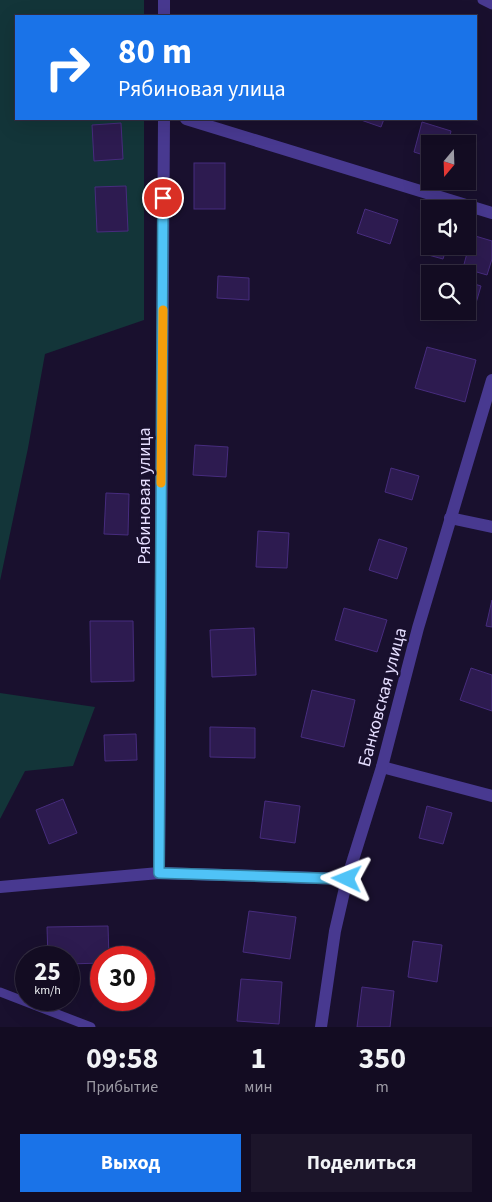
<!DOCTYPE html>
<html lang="ru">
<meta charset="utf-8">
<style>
:root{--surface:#130c22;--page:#1c152a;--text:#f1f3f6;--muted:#9d9ba5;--line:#322c40;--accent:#1a73e8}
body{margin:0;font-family:"Source Sans 3",sans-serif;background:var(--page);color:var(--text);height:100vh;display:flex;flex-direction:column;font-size:19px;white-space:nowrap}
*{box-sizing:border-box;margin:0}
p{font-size:16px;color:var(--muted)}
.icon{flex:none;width:28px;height:28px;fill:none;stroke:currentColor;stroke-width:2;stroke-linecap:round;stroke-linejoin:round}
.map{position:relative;height:1027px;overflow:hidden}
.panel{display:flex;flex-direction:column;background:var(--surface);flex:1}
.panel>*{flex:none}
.guide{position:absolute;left:15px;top:15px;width:462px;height:105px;border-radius:0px;box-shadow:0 5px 20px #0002,0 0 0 1px var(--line);background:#1a73e8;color:#fff;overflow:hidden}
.needle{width:32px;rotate:199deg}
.fabs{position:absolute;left:421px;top:135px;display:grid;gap:10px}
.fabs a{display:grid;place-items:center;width:55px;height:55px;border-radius:0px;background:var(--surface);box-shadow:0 5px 20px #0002,0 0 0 1px var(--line);font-size:25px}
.speed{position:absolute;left:15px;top:946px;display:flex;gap:10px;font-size:25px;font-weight:700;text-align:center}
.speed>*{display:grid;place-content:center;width:65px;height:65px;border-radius:50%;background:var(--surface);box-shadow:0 5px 20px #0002,0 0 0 1px var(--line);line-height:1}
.speed small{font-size:12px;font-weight:400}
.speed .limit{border:8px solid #d22;background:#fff;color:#111}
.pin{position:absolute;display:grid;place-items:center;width:42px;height:42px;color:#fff;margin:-21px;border:2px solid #fff;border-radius:50%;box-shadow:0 1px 5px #0007}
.me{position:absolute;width:55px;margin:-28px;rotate:272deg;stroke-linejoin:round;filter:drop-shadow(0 0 4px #0008)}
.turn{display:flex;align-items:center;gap:18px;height:105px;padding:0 20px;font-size:22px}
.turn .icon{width:65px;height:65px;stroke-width:2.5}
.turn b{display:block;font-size:35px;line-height:42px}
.eta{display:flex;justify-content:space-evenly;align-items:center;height:85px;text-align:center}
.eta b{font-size:30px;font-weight:700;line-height:35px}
.action{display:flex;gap:10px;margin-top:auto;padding:10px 20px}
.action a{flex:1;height:58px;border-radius:0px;background:var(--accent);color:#fff;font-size:20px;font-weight:700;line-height:58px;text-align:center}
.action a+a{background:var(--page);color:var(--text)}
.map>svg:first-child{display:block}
</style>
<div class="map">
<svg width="492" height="1027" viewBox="0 0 492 1027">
<rect width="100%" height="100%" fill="#19102e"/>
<g fill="#133539">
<path d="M0,0H144V16H16V119H144V320L45,354L28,448L0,581Z"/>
<path d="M0,693L95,707L73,766L25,771L0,819Z"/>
</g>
<g fill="#2d1b50" stroke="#472c7e">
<path d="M358,119H384L381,127Z"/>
<path d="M422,122L451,131L448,144H430V157L414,152Z"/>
<path d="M121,123L123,159L94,161L92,125Z"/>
<rect x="194" y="163" width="31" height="46"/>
<path d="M126,186L128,231L97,232L95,187Z"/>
<path d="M365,209L398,220L390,244L357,233Z"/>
<path d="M428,226L430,246H447L443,259L421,253Z"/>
<path d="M472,235L492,241V259L487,275L463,268Z"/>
<path d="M218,276L249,278V300L217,298Z"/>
<path d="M468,282L481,286L471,320L441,311H468Z"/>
<path d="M427,347L476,360L465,402L415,388Z"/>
<path d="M195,445L228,447L226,477L193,475Z"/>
<path d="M391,468L419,476L412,500L385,492Z"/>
<path d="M106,493L129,494L128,535L104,534Z"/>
<path d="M258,531L289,533L287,568L256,567Z"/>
<path d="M379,539L407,548L397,579L369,570Z"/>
<path d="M492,600V627L486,626Z"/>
<path d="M344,608L387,620L377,652L335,640Z"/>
<path d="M90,621H133L134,681L91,682Z"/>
<path d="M254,628L256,675L212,677L210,630Z"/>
<path d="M471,668L492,675V711L460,700Z"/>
<path d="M312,690L355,700L344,747L301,737Z"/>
<path d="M210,727L255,728V758L210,757Z"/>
<path d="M136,734L137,760L105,761L104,735Z"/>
<path d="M63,799L77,833L49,844L36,810Z"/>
<path d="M265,801L300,806L295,843L260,838Z"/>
<path d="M427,806L452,813L443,844L419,838Z"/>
<path d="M249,911L296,917L290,959L243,952Z"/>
<path d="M108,926L109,958H101V963L69,964V958H48L47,927Z"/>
<path d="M413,941L442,945L437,982L408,977Z"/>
<path d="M241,979L282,982L279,1024L237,1021Z"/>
<path d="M362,987L394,991L390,1027H357Z"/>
</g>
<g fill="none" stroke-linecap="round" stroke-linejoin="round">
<g stroke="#483990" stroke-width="9">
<path d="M482,0L492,5"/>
<path d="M0,992L91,1027"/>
</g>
<g stroke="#483990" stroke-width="12">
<path d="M164,16V0"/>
<path d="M186,119L492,213"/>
<path d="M450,518L492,527"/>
<path d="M382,767L492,796"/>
<path d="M159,873L164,119"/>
<path d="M0,887L159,873L347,879"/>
<path d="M321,1027L335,931L347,879L382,767L418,628L492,380"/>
</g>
</g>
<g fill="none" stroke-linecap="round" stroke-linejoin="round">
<defs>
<path id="route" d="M163,198L159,873L347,879"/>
</defs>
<use href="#route" stroke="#337fa1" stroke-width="12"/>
<use href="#route" stroke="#4fc3f7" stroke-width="9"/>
<path stroke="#f59e0b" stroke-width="9" d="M161,483L163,310"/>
</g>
<g text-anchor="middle" stroke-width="5" stroke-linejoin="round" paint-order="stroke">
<g font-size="18" fill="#e6deff" stroke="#19102e">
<text transform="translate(144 496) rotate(-90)" y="6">Рябиновая улица</text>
<text transform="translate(382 697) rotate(-75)" y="6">Банковская улица</text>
</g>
</g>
</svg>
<div class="fabs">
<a><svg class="needle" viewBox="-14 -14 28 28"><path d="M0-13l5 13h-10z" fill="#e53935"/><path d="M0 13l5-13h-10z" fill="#9d9ba5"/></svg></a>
<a><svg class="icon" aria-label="sound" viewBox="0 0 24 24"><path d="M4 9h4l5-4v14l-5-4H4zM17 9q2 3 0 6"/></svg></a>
<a><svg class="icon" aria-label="search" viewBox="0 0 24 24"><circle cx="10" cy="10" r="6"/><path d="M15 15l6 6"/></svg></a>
</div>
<div class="speed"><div>25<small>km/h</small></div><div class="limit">30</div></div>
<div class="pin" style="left:163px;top:198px;background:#d93025"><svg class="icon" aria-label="arrive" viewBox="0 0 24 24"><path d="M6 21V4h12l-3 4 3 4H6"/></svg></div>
<svg class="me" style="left:347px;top:879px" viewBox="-20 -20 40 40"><path d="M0-17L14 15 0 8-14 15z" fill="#4fc3f7" stroke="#fff" stroke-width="4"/></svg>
<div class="guide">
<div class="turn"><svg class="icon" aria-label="right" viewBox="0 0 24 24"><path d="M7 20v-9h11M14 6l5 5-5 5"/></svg><div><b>80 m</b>Рябиновая улица</div></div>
</div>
</div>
<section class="panel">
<div class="eta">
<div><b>09:58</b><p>Прибытие</p></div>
<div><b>1</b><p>мин</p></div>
<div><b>350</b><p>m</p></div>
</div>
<div class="action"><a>Выход</a><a>Поделиться</a></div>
</section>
